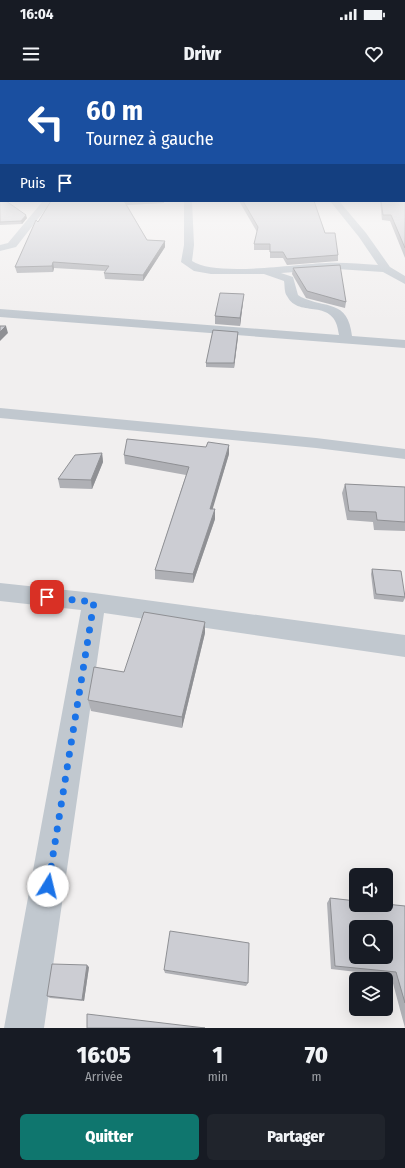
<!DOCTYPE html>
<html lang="fr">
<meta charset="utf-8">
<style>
:root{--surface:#171b24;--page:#20242c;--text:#f1f3f6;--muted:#9ea1a6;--accent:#0f766e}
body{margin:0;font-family:"Fira Sans Condensed",sans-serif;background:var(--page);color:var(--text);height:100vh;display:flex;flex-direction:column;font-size:15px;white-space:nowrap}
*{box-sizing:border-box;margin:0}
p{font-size:13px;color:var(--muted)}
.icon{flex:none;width:22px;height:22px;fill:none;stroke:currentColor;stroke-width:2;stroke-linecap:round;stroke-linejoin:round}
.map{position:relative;height:948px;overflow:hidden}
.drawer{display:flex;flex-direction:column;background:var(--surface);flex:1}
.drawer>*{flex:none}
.banner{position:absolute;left:0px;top:0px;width:405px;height:122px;box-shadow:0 4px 16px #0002;background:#1a4fa0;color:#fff;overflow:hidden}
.controls{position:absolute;left:349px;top:788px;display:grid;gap:8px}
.controls a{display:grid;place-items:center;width:44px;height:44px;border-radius:6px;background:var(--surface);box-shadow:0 4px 16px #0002;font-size:20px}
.pin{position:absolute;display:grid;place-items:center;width:34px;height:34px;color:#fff;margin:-17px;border-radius:8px;box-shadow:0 2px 6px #0006}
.me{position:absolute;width:44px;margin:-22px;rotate:9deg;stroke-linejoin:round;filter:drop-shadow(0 0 3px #0008)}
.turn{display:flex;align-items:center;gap:14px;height:84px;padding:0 20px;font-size:18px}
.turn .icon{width:52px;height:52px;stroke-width:2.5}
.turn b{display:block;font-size:28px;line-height:34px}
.then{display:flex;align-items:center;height:38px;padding:0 20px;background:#0003;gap:8px;font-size:15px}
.eta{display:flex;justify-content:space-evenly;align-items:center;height:68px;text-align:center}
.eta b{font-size:24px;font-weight:800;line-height:28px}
.action{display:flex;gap:8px;margin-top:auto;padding:8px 20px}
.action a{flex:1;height:46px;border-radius:6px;background:var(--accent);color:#fff;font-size:16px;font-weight:800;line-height:46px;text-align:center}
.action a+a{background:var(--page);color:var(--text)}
.status{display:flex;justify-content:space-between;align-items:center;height:28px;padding:0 20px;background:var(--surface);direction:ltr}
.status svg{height:11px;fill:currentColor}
header{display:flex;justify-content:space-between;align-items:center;height:52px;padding:0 20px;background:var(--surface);font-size:18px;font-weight:800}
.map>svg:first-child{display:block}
</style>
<div class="status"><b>16:04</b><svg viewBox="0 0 49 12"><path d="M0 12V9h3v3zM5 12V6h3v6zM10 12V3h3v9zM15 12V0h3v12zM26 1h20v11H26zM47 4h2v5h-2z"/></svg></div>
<header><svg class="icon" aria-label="menu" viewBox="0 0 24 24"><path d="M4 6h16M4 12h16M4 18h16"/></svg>Drivr<svg class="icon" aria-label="heart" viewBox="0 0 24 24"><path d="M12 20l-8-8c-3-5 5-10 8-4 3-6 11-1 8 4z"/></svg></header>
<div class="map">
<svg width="405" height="948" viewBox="0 0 405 948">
<rect width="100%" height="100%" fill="#f1efef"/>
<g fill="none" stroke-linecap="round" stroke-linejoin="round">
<g fill="#c1c8cf" fill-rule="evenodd">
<path d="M43,121H52L16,167L0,171V165L8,163Z"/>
<path d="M184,121H192L194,165L192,181C216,197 295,184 326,183C343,182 360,184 378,185L359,157L330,121H339L366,153L390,187L405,196V204L383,192L337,189L281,193L293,197L298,215L301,217C326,229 348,219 352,256L405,260V268L0,237V229L339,255C335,215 299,240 287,216C284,212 285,206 284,201L264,194H211L194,191L181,182L184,165Z"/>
<path d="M0,328L316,358L405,369V379L316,368L0,338Z"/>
<path d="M0,503L94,513L405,555V577L104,533L44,948H4L81,530L0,521Z"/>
</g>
</g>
<g fill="#afb0b5">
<path d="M405,109V178L390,141L382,140L380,122L379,121H404Z"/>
<path d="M0,117L27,138L22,144L0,145Z"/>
<path d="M51,121L164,123L127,125L147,160L165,161V167L143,201L105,199L104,193L106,191L54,188L53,192L17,193L15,187L38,142Z"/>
<path d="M239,121H314L325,153L338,175V181L287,185L283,178H270V170H254V164L257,152Z"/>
<path d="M293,188L346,222L345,228L306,218L292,194Z"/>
<path d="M243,222L240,246L215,244V236Z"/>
<path d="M238,252L234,288L206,287V283Z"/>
<path d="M102,373L103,382L92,409L60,408L58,399Z"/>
<path d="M229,374L212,429H215V439L193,503L155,499V490L186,395L125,384L124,375Z"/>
<path d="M345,404L405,407V451L374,450L373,442L347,440L342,413Z"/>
<path d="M372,489L405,514V518L403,522L374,519L371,494Z"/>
<path d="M205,553L182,648L91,631L88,620L124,592Z"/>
<path d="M330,818L405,826V948L391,896L331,889L327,823Z"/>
<path d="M89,887L84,921L50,918L47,916Z"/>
<path d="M164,890L248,903L246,906L165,893Z"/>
</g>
<g fill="#8f9094">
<path d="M124,121H164V123L125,125Z"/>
<path d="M26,135L27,138L22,144L21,141Z"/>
<path d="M165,161V167L143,201V195Z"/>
<path d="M53,182L54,188L53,192L52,186Z"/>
<path d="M244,214L240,246V238Z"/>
<path d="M6,246L8,253L0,261V252Z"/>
<path d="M238,252V257L234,288V283Z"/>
<path d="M229,365V374L210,438V429Z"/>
<path d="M102,373L103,382L92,409L91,400Z"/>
<path d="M215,429V439L193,503V494Z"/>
<path d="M205,542V553L182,648V637Z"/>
<path d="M87,885L89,887L84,921L82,920Z"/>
</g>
<g fill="#cccdd3" stroke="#8f9094" fill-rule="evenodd">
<path d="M404,109H405V168L391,135H383L381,121H404Z"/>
<path d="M0,117H1V121H6L26,135L21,141L0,142Z"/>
<path d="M51,121H124L147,160L165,161L143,195L104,193L109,186L53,182L52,186L15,187L36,140L38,142Z"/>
<path d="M243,121H314L325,153H335L338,175L287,179L283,172H270V164H254L258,147Z"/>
<path d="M340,185L346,222L307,211L293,188Z"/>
<path d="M220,213L244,214L240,238L215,236Z"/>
<path d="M0,246H6L0,252Z"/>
<path d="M213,250L238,252L234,283H206Z"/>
<path d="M127,359L206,367L208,362L229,365L210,429H215L193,494L155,490L189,387L124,375Z"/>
<path d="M102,373L91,400L58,399L75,375Z"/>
<path d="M345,404L405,407V442L377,440L376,432L349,431Z"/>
<path d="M372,489L401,491L405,517L376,514Z"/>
<path d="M144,532L205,542L182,637L88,620L94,587L124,592Z"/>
<path d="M330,818L356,821V825H386V824L405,826V923L396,892L335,886ZM356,847H386V877H356Z"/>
<path d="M170,851L249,863L248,903L164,890Z"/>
<path d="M52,884L87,885L82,920L47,916Z"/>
<path d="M87,934L205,948H87Z"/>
</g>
<linearGradient id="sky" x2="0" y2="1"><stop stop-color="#87bde5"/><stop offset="0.45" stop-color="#f9f8f8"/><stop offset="1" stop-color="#f9f8f8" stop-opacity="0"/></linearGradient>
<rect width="405" height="242" fill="url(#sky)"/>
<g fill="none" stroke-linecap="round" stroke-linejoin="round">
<path stroke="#1a73e8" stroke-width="7" stroke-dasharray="0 12.6" d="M47,517L94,522L48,806"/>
</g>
</svg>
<div class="controls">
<a><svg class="icon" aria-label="sound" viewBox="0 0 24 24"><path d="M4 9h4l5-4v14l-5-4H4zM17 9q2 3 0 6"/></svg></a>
<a><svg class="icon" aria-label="search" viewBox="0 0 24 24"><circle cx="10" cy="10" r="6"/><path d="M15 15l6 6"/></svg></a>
<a><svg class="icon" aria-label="layers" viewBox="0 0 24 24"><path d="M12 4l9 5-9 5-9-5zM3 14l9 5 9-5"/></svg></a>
</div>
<div class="pin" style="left:47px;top:517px;background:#d93025"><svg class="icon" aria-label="arrive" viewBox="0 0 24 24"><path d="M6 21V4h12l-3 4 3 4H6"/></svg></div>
<svg class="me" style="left:48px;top:806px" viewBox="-20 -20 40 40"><circle r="19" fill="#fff"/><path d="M0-13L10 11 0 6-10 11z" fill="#1a73e8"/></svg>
<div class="banner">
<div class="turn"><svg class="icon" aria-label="left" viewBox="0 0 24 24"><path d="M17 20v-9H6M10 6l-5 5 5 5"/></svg><div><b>60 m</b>Tournez à gauche</div></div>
<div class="then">Puis<svg class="icon" aria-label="arrive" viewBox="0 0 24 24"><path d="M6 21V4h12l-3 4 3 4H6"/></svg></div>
</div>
</div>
<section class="drawer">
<div class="eta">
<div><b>16:05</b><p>Arrivée</p></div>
<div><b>1</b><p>min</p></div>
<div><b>70</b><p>m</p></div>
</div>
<div class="action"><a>Quitter</a><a>Partager</a></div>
</section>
